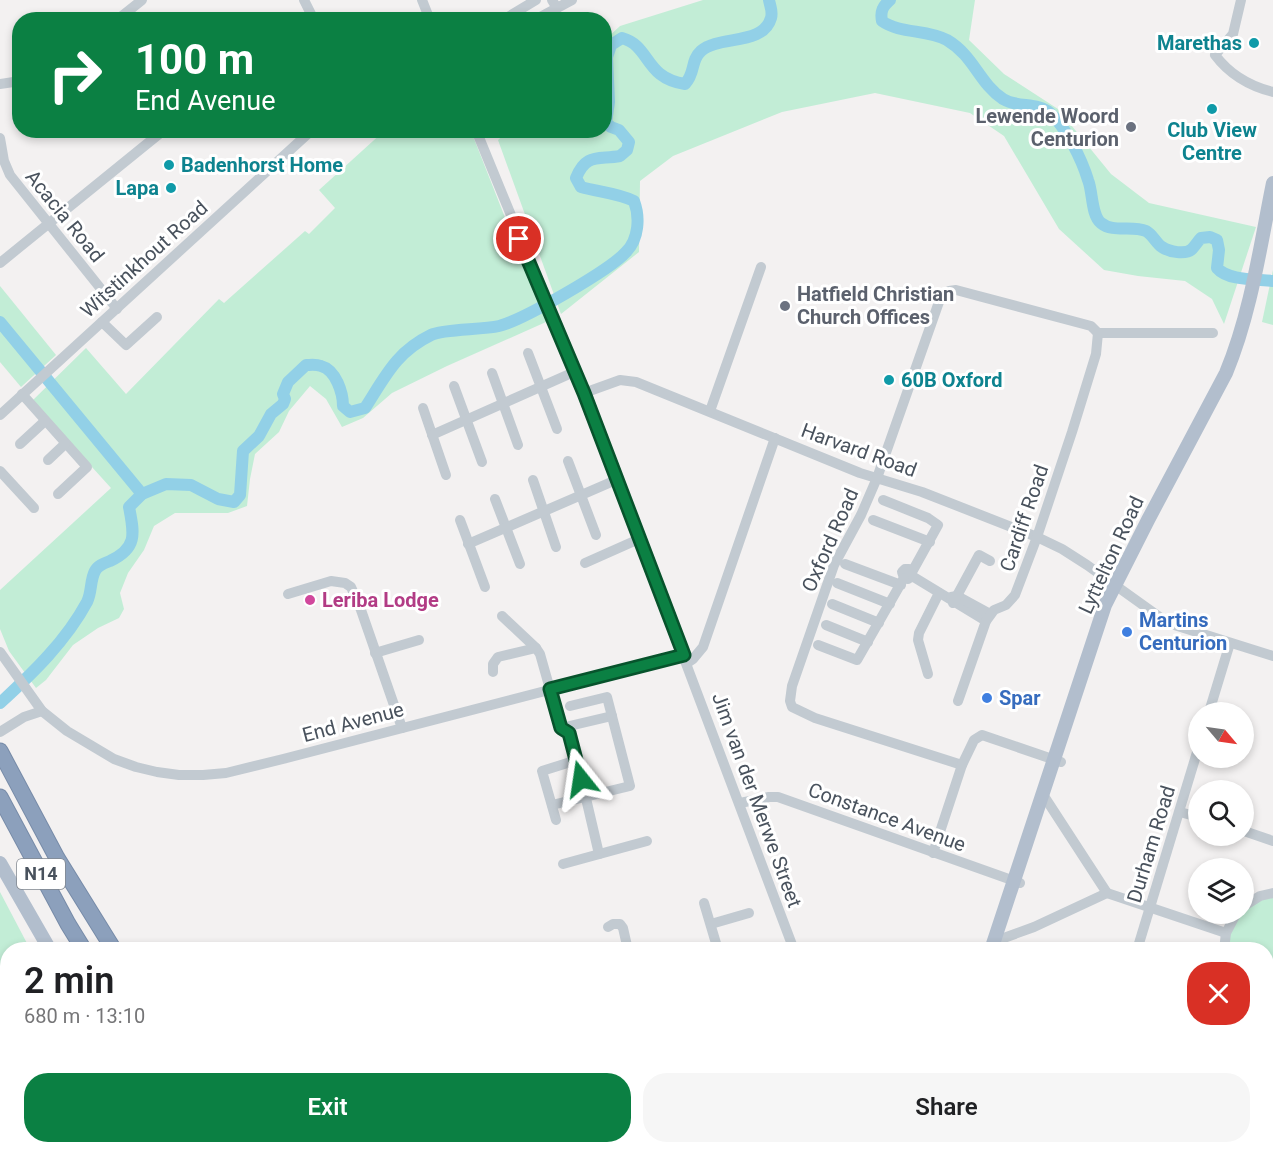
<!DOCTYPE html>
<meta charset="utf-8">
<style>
:root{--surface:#fff;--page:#f6f6f6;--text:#202124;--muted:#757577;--accent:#0b8043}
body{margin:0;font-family:Roboto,sans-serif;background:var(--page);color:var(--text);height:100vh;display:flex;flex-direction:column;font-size:22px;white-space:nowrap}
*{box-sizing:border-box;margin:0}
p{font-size:20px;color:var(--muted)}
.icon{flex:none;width:33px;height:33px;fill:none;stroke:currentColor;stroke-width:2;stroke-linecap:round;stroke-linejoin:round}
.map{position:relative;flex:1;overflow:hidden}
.details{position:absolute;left:0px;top:942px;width:1274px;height:212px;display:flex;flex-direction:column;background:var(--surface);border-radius:24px 24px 0 0;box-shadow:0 3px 9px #0003}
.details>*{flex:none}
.guide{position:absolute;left:12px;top:12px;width:600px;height:126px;border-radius:24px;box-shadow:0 3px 9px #0003;background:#0b8043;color:#fff;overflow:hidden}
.needle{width:39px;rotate:119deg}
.tools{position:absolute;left:1188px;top:702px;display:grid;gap:12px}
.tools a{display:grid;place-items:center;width:66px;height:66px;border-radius:50%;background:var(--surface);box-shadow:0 3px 9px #0003;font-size:30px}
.pin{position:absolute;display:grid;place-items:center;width:51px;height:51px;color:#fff;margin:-26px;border:3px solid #fff;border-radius:50%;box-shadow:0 2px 6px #0007}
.me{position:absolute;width:66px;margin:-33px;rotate:345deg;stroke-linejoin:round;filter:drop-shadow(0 0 4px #0008)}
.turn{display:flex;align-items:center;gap:21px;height:126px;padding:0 24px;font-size:27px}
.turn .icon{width:78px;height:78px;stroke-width:2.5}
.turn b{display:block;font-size:42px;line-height:51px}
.round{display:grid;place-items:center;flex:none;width:63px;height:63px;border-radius:24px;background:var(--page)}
.summary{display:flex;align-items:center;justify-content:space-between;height:102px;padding:0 24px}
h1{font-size:36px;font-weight:600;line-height:45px}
.cta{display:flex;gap:12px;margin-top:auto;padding:12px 24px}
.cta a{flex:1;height:69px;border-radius:24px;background:var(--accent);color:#fff;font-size:24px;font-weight:600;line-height:69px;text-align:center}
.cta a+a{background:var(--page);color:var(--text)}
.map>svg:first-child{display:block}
</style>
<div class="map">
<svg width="1273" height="1153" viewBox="0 0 1273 1153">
<rect width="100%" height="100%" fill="#f3f1f1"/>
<g fill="#c2edd6">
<path d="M703,0H975L969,40L1004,74L1058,109L1111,174L1149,203L1256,227L1224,324L1212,299L1185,281L1138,276L1104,270L1059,229L1004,136L970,113L875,93L782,112L673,156L640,181L639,252L561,314L498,140L508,131L604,130L605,40L620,26Z"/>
<path d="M384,131H471L546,322L447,366L392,393L363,418L342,427L326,399L310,386L289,411L279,432L255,454L250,479L247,506L228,513H175L154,526L144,550L128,573L120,593L124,609L119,618L98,628L73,645L46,680L36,688L9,651L0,629V590L111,488L32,401L86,348L126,394L219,299L224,303L305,231L309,234L335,208L319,190Z"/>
<path d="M1273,270V325L1262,322Z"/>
<path d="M0,286L56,355L21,387L0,362Z"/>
<path d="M0,892L30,949L8,950L7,1082L0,1089Z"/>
<path d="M1273,896V1003L1266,999V950H1227L1228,939L1240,914H1244V910L1253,903Z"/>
<path d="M31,1146H102L104,1153H33Z"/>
</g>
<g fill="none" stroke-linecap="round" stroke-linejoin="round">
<g stroke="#92d0e7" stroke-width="12">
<path d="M890,0C883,6 880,11 882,21C900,34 927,29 947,40C974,56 979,83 1003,99C1017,108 1038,102 1050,113C1066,127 1082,160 1088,180C1093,192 1091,215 1101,223C1113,233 1132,225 1146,231C1153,235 1156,243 1162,247C1169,252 1186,255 1192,249C1195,246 1198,241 1201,238L1210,237L1217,240L1219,250L1217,268C1228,281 1257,279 1273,281"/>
<path d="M0,322L142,494"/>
<path d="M0,703C33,673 66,641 87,602C92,592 90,580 95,571C98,565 105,563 110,561C138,548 134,533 129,507L142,494L166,484L191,485L218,499L234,502L240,495L243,451L259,436L271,414L283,404L285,399L283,394L288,382L306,365C310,365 316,364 321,366C336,370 343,393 343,406L350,412L365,408C385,377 396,352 431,335C443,329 482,330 499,326C523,320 610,270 626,252C639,239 640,217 634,201C618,193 599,192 581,187L576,178C586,153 598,160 620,156L627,150L629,142L619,130L611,127L606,123L609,102L607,57L611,45L622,38C651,46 644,78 685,84C696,72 690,61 701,51C719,35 763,46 771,18C773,11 770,6 769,0"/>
</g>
<defs>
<g id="highway">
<path d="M0,751L57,858L114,950"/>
<path d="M0,797L68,924L84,950"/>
<path d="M220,1146L225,1153"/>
<path d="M254,1146L260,1153"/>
</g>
</defs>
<use href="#highway" stroke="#778ba8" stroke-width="17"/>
<g stroke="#c2cad1" stroke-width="10">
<path d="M304,0L314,20"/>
<path d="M422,0L430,20"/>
<path d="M552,0L557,8L572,0"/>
<path d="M1241,0L1233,34L1215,55C1230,75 1249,86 1273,92"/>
<path d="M117,20L142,0"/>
<path d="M503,20L536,0"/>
<path d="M535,20L557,8"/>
<path d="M0,84L20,81"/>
<path d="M476,130L584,393L794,950"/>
<path d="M0,138L4,161L10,175L117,309"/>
<path d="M0,263L164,130"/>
<path d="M102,322L126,345L157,317"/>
<path d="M528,353L557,429"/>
<path d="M492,373L518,445"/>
<path d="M454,386L482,462"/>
<path d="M584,393L620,380L636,382L860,473L922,492L1037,537L1062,549L1087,565L1168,623L1273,656"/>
<path d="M22,394L87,467L58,494"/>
<path d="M423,408L446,475"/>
<path d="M710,411L761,267"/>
<path d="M0,415L312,130"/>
<path d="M432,435L574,372"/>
<path d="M20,444L45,421"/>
<path d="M48,460L65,444"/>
<path d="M568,461L596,535"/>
<path d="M0,471L34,508"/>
<path d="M533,480L556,547"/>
<path d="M495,499L520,564"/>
<path d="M883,500L928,518L938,525L912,572"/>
<path d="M460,520L485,587"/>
<path d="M873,520L930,542"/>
<path d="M468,544L616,480"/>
<path d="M585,563L639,539"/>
<path d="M845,564L901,585"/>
<path d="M912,576L908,579L904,578L902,572L905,569H909L912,572V576L986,621"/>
<path d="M837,583L890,604"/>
<path d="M288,594L331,581L345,583L351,587L361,610L402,728"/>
<path d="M951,597L957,596L990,614"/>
<path d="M953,603L979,555L990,561"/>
<path d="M832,604L879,623"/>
<path d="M502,616L536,648L540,654L561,728L569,733L577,760L599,854"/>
<path d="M826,625L868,642"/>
<path d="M818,645L857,660L904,578"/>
<path d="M0,652L42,711L67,731L114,759L136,767L157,772L179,775H203L226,773L283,759L684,655"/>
<path d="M375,653L419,640"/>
<path d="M687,663L693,659L703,647L775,438"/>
<path d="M493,672V664L498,657L536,648"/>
<path d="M928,674L918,640L919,633L939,593"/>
<path d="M958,701L986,621L994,610L1006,605L1015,595L1037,537L1072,432L1096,354L1098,333"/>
<path d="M1209,712L1230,643"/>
<path d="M561,728L612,716"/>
<path d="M0,732L24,717L42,711"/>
<path d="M962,765L815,718L792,707L790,701L792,686L834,565L861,515L877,478L940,299L949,291L956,290L1091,326L1098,333H1213"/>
<path d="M1042,793L1107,893"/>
<path d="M740,803L769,797H778L1020,883"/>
<path d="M552,805L630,786L607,697L570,706"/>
<path d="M1180,812L1198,817"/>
<path d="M556,820L542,771L577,760"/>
<path d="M1244,831L1273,841"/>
<path d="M933,853L962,765L974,740L982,735L1061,762"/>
<path d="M563,864L647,841"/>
<path d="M1107,893L1226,933"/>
<path d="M704,903L718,950"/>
<path d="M1244,906L1260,896L1273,893"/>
<path d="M711,924L749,913"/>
<path d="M608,927L613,924H620L623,928L628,950"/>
<path d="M1001,939L1034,927L1107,893"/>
<path d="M1137,950L1198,749"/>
<path d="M1224,950L1226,933L1236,914"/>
<path d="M1266,1019L1270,1005"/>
<path d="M533,1146L535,1153"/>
<path d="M725,1146L727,1153"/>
<path d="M734,1146L736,1153"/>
<path d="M844,1146L861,1153"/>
<path d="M982,1146L1008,1153"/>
<path d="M668,1153L693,1146"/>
<path d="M834,1153L837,1146"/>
<path d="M1075,1153L1077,1146"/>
<path d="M1225,1153L1227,1146"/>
</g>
<g stroke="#b2becd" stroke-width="14">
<path d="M0,863L50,950"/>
<path d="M991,950L1105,605L1148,520L1226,373C1251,313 1260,247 1273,183"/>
<path d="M132,1146L134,1153"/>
<path d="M935,1153L937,1146"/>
</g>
<use href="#highway" stroke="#8ca0bc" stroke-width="15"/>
</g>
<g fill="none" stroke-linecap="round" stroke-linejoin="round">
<defs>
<path id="route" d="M519,239L584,393L684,655L550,689L561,728L569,733L581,779"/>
</defs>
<use href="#route" stroke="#07532c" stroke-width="15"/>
<use href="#route" stroke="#0b8043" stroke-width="10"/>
</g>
<g fill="#0f9aa8" stroke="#fff" stroke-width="2">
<circle cx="1254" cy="43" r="6"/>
<circle cx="1212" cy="109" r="6"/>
<circle cx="169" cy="165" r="6"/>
<circle cx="171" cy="188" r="6"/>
<circle cx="889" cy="380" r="6"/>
</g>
<g fill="#6b7280" stroke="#fff" stroke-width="2">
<circle cx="1131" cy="127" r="6"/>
<circle cx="785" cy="306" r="6"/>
</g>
<circle fill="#d1479c" stroke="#fff" stroke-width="2" cx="310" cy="600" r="6"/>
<g fill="#3f7fe0" stroke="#fff" stroke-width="2">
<circle cx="1127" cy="632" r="6"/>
<circle cx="987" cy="698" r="6"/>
</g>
<g text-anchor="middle" stroke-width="6" stroke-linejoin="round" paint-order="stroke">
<rect fill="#fff" stroke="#80868e" stroke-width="1.5" x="17" y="859" width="48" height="30" rx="4.5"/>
<g font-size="18" font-weight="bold" fill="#49525d">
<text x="41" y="880">N14</text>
</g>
<g font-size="20" font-weight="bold" fill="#0d838f" stroke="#fff" text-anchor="end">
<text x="1242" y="50">Marethas</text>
<text x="1212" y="137" text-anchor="middle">Club View<tspan x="1212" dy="23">Centre</tspan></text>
<text x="181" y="172" text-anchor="start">Badenhorst Home</text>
<text x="159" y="195">Lapa</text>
<text x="901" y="387" text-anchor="start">60B Oxford</text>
</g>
<g font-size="20" font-weight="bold" fill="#5b616d" stroke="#fff" text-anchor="end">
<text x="1119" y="123">Lewende Woord<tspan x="1119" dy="23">Centurion</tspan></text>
<text x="797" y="301" text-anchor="start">Hatfield Christian<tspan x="797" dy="23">Church Offices</tspan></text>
</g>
<g font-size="20" fill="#49525d" stroke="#fff">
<text transform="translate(65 216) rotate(51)" y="7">Acacia Road</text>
<text transform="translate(144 259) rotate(-42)" y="7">Witstinkhout Road</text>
<text transform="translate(859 450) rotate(20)" y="7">Harvard Road</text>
<text transform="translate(1024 518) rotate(-71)" y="7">Cardiff Road</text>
<text transform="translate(830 540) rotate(-66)" y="7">Oxford Road</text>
<text transform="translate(1111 555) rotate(-65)" y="7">Lyttelton Road</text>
<text transform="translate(353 722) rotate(-15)" y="7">End Avenue</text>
<text transform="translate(757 800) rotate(70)" y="7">Jim van der Merwe Street</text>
<text transform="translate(887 817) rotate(20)" y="7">Constance Avenue</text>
<text transform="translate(1151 844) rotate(-73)" y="7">Durham Road</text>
</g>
<g font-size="20" font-weight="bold" fill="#b23c85" stroke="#fff" text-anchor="start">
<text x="322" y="607">Leriba Lodge</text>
</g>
<g font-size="20" font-weight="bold" fill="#366cbe" stroke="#fff" text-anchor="start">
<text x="1139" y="627">Martins<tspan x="1139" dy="23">Centurion</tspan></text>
<text x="999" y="705">Spar</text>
</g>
</g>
</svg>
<div class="tools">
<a><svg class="needle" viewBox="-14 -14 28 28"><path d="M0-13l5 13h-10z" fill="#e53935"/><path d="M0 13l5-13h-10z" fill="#757577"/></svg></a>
<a><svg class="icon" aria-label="search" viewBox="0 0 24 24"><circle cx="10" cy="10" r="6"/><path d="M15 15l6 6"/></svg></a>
<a><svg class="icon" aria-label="layers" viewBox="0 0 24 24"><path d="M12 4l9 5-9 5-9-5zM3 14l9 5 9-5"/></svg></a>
</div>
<div class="pin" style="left:519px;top:239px;background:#d93025"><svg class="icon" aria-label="arrive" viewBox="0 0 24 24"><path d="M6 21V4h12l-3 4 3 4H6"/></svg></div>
<svg class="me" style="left:581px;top:779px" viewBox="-20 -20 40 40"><path d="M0-17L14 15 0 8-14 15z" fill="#0b8043" stroke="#fff" stroke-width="4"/></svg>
<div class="guide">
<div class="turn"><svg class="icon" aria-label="right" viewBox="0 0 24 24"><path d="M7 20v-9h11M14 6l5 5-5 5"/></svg><div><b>100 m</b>End Avenue</div></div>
</div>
<section class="details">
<div class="summary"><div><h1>2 min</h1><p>680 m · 13:10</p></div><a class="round" style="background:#d93025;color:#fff"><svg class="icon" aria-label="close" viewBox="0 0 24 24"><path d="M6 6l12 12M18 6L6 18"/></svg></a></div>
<div class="cta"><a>Exit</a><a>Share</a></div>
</section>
</div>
